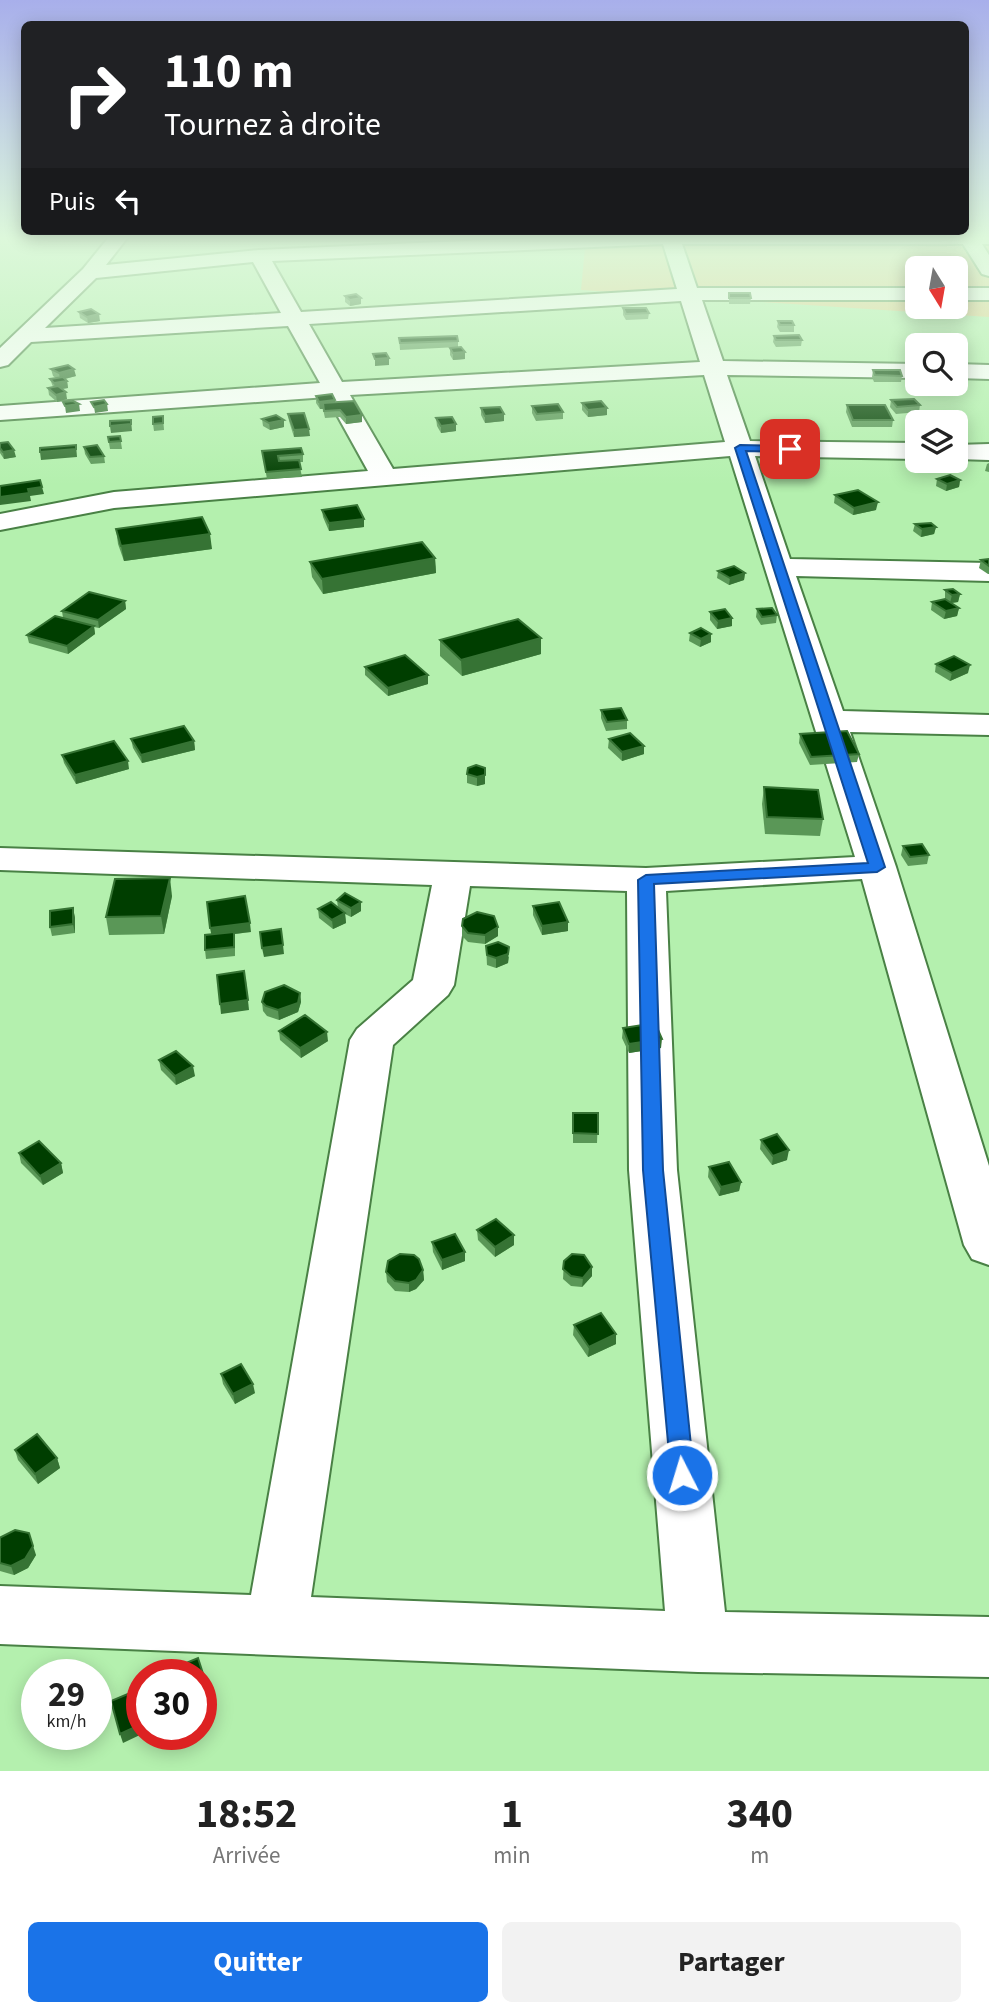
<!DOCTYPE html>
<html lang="fr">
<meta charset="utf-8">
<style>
:root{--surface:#fff;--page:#f2f2f2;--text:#222;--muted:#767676;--accent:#1a73e8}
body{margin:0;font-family:"Source Sans 3",sans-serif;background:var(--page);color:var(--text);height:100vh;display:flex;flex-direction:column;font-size:26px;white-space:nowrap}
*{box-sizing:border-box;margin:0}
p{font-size:23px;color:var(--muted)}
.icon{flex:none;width:38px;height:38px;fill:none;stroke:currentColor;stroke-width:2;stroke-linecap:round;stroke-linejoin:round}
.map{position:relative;height:1771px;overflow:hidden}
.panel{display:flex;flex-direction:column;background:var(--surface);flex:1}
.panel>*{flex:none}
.hud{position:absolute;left:21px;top:21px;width:948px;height:214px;border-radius:10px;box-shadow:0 4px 18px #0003;background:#202124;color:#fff;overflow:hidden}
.needle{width:46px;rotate:169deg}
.controls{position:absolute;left:905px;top:256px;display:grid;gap:14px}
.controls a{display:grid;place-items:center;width:63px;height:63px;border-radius:10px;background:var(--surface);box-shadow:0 4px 18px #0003;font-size:35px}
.speed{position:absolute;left:21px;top:1659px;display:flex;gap:14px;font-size:35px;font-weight:700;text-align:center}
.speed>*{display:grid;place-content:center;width:91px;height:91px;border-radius:50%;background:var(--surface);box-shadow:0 4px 18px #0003;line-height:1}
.speed small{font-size:18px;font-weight:400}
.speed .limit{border:10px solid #d22;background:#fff;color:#111}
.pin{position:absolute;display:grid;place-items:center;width:60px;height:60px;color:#fff;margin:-30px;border-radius:14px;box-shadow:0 4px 10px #0006}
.me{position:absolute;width:77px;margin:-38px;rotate:355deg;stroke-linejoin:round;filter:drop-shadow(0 0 5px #0008)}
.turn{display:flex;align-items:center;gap:24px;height:147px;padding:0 28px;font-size:32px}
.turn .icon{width:91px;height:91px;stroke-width:2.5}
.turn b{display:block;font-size:49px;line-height:60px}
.then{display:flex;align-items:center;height:66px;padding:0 28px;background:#0003;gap:14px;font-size:26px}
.eta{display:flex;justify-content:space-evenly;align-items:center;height:119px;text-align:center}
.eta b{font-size:42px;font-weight:700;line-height:49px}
.action{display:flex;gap:14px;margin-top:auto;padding:14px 28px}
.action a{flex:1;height:80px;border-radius:10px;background:var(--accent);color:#fff;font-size:28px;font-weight:700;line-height:80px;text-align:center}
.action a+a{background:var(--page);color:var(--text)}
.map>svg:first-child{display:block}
</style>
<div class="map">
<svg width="989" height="1771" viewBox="0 0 989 1771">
<rect width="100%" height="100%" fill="#b4f0ae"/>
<path fill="#eccb8d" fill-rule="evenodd" d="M586,237H989V317L581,290ZM917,268H956V306H917Z"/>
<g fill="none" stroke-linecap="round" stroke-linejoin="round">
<defs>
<g id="minor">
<path d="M109,237H128L106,265L259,250L556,237H989V244H982L989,255V276L982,274L963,244H682L697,288H917V300H702L723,361L917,364V378L727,375L750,441L917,443V459L755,456L790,559L989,563V581L796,576L843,711L989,715V735L850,732L896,867L989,1166V1265L972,1259L964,1245L862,879L666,891L677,1170L725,1612L989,1617V1677L698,1672L0,1644V1586L251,1595L350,1040L357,1029L413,980L432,885L0,870V848L646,868L855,857L730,456L114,508L0,530V514L114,492L368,471L327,397L0,420V406L320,383L288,326L31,342L8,365L0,367V348L83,269ZM663,244L677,289L301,312L272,261ZM253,262L281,313L45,328L96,278ZM681,301L700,362L342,382L309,324ZM704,375L725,442L393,469L350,395ZM470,886L627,891L629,1170L665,1611L311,1597L393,1045L448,995L454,985Z"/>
<rect x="956" y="288" width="33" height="12"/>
<path d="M956,364L989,365V379L956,378Z"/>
<path d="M989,444V460L956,459V445Z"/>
</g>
</defs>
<use href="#minor" stroke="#498145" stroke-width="4"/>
<use href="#minor" fill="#fff" fill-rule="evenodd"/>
</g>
<g fill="#5a9757">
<path d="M729,293L751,298L750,304H729Z"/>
<path d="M345,296L361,298V304L350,306L345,302Z"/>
<path d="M623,308L649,313L648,319L626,320L623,315Z"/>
<path d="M79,312L100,321L88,323L80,318Z"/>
<path d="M778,321L794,325V332H780L777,327Z"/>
<path d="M774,336L802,340L801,346L776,347L773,342Z"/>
<path d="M399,338L458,341V347L400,350Z"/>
<path d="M450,348L465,359L453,360L450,355Z"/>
<path d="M51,369L76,376L65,379L67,381L68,388L61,389L67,399L57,402L49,395L48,388L53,387L50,379L56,378L53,376Z"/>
<path d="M873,370L902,376L901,382H874L872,377Z"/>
<path d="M316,396L335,400V403L362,422L346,424L340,417L325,418L323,409H320L316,403Z"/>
<path d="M891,400L920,405L919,412L896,414L890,407Z"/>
<path d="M582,403L607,415L588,417L582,410Z"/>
<path d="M847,405L893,420L892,427H852L846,412Z"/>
<path d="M532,406L563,412V419L536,421L532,413Z"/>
<path d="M481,408L504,414V421L485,423L481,415Z"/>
<path d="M288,414L310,436L294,437L289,421Z"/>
<path d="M163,416L164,430L154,431L153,424Z"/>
<path d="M436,418L456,424V431L441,433L437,426Z"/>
<path d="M262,419L284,427L270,430L263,426Z"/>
<path d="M120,436L122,449H110L108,437Z"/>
<path d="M0,443L16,457L4,459L0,453Z"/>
<path d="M84,447L104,456L105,463L91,464L85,454Z"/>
<path d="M262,451L303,454V462H299L302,477L267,479Z"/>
<path d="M989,463V472L985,471L987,464Z"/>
<path d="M937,479L960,480L959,487L946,491L936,486Z"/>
<path d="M835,495L876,510L853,515L834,503Z"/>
<path d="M322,510L364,527L329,531L323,517Z"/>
<path d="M915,524L936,527L934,534L921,537L913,531Z"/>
<path d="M116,529L212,549L124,561L118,544Z"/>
<path d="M435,558L436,573L323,594L312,577L310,562Z"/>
<path d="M989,559V574H988L979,568L981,560Z"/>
<path d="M718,571L745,573L744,580L729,585L717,578Z"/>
<path d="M945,590L960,594L958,602L952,603L959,608L957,616L944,619L931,610L932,602L945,599Z"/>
<path d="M125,601L126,609L99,628L94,627L95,634L68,654L29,643L27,635L63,618L62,611Z"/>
<path d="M757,609L777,615L776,623L761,625L756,617Z"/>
<path d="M710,612L732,618V626L717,629L710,620Z"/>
<path d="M690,633L711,634V642L700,647L689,641Z"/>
<path d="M541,638V654L462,676L440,656V640Z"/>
<path d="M936,664L968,673L950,681L935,672Z"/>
<path d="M365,667L428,684L388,696L365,675Z"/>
<path d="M601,710L627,720V729L606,731L601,718Z"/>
<path d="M800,734L859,754L857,762L810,765L799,743Z"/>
<path d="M131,739L194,741L195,750L142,763L133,748Z"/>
<path d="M609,739L644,754L622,761L608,748Z"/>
<path d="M62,755L129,769L76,784L64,763Z"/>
<path d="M485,768V784L477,786L467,783V774Z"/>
<path d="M764,787L823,819L820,836L765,834L762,804Z"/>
<path d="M903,846L929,855L927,864L908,866L901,855Z"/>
<path d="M172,896L164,934L109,935L106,917Z"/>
<path d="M337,900L361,902V911L351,917L345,914L346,923L333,929L319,918L318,909L338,908Z"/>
<path d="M533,906L568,931L542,935L533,915Z"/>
<path d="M73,908L75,918V933L52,936L50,927Z"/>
<path d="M462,926L498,927V936L485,944L468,942L462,936Z"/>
<path d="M251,932L234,934L235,956L206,959L205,950V935Z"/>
<path d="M486,946L509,957L508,963L496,968L487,965Z"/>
<path d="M300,993L301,1002L298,1012L279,1020L267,1016L263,1011L262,1002Z"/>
<path d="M623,1028L661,1048L629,1053L622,1038Z"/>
<path d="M279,1031L328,1041L301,1058L280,1040Z"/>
<path d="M159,1060L195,1076L176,1085L161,1070Z"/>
<path d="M598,1113L597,1143H573V1122Z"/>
<path d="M761,1140L787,1160L772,1165L760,1149Z"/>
<path d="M19,1153L61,1163L63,1173L43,1185L21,1163Z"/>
<path d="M709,1167L741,1182L739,1191L719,1196L708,1177Z"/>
<path d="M477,1230L514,1235V1245L495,1257L478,1240Z"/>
<path d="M432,1242L465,1252V1261L442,1270L433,1252Z"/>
<path d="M564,1261L592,1267V1276L582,1287L571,1286L563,1279Z"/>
<path d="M423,1270L424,1280L416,1289L409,1292L395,1291L387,1282L386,1272Z"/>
<path d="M574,1325L616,1344L588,1357L573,1335Z"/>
<path d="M221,1374L255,1393L235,1404L223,1384Z"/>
<path d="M15,1450L57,1458L60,1468L38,1484L18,1460Z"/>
<path d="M0,1538L36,1555L28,1568L14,1575L0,1571Z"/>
</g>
<g fill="#367334">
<path d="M361,298V304L350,306V300Z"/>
<path d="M99,314L100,321L88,323L87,317Z"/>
<path d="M465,352V359L453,360V353Z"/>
<path d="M389,358V365L375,366V359Z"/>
<path d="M74,369L76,376L60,380L59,373Z"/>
<path d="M67,381L68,388L55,390L54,383Z"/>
<path d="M66,392L67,399L57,402L56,395Z"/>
<path d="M335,400L336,407L323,403V409H320L319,402Z"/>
<path d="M79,404L80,411L66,413L65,406Z"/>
<path d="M107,404L108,411L95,413L94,407Z"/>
<path d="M607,408V415L588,417V410Z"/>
<path d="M504,414V421L485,423V416Z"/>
<path d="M362,415V422L346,424V417Z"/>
<path d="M131,420L132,431L111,433L110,426Z"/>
<path d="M284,420V427L270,430L269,423Z"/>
<path d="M456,424V431L441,433V426Z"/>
<path d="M309,429L310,436L294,437V430Z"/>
<path d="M76,445L77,457L41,460L40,452Z"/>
<path d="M14,450L16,457L4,459L3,452Z"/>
<path d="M960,480L959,487L946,491L947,484Z"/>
<path d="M42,487L44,494L30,496L31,501L0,505V497L28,489Z"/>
<path d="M878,502L876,510L853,515L854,508Z"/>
<path d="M364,519V527L329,531V523Z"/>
<path d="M936,527L934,534L921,537L922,529Z"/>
<path d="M210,534L212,549L124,561L121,546Z"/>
<path d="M435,558L436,573L323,594L322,579Z"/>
<path d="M745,573L744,580L729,585L730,578Z"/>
<path d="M960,594L958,602L950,603L952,595Z"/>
<path d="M125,601L126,609L99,628L98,620Z"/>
<path d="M959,608L957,616L944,619L946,611Z"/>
<path d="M732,618V626L717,629L718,621Z"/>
<path d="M94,626L95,634L68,654L67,646Z"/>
<path d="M711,634V642L700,647L701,639Z"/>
<path d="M541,638V654L462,676L461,660Z"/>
<path d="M970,665L968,673L950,681L952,673Z"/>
<path d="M428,675V684L388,696V688Z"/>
<path d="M194,741L195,750L142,763L141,755Z"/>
<path d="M644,746V754L622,761V752Z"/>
<path d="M128,761L129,769L76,784L75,775Z"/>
<path d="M485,768V784L477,786V777Z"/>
<path d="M170,878L172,896L164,934L161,916Z"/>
<path d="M361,902V911L351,917V908Z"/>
<path d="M73,908L75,918V933L73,924Z"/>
<path d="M345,913L346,923L333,929L332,920Z"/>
<path d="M568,922V931L542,935V926Z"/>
<path d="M250,923L251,932L234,934L235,956L234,947L212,938L210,928Z"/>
<path d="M498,927V936L485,944V935Z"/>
<path d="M283,945L284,954L264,957L262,948Z"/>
<path d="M509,947L508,963L496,968V958Z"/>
<path d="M246,981L249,1010L221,1014L220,1004Z"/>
<path d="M300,993L301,1002L298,1012L279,1020L278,1010Z"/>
<path d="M327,1032L328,1041L301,1058L300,1048Z"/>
<path d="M662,1039L661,1048L629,1053V1044Z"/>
<path d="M193,1066L195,1076L176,1085L175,1076Z"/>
<path d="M789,1150L787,1160L772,1165L773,1156Z"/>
<path d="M61,1163L63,1173L43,1185L40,1176Z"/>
<path d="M741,1182L739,1191L719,1196L721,1187Z"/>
<path d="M514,1235V1245L495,1257V1247Z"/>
<path d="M465,1252V1261L442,1270V1260Z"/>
<path d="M592,1267V1276L582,1287L583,1278Z"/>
<path d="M423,1270L424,1280L416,1289L409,1292V1283Z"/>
<path d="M616,1334V1344L588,1357L589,1347Z"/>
<path d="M253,1384L255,1393L235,1404L233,1394Z"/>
<path d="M57,1458L60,1468L38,1484L35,1474Z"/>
<path d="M29,1533L36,1555L28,1568L14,1575L11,1566Z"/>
<path d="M206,1683L208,1692L201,1695V1686Z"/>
<path d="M142,1724V1734L123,1743L120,1734Z"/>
</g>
<g fill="#003e00" stroke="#367334" stroke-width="2">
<path d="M729,293H750L751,298H729Z"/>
<path d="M356,294L361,298L350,300L345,296Z"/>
<path d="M623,308H646L649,313L626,314Z"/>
<path d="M91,309L99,314L87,317L79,312Z"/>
<path d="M778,321H792L794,325H780Z"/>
<path d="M799,335L802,340H776L774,336Z"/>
<path d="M457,336L458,341L400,343L399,338Z"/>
<path d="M461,347L465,352L453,353L450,348Z"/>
<path d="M386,353L389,358L375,359L373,354Z"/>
<path d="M68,365L74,369L59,373L51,369Z"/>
<path d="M873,370H900L902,376L875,375Z"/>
<path d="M63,377L67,381L54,383L50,379Z"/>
<path d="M58,386L66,392L56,395L48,388Z"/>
<path d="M332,394L335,400L319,402L316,396Z"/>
<path d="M914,399L920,405L897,407L891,400Z"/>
<path d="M104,400L107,404L94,407L91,402Z"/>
<path d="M73,401L79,404L65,406L63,402Z"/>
<path d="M354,401L362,415L346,417L340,410L324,411L323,403Z"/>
<path d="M601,401L607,408L588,410L582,403Z"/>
<path d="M558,404L563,412L537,414L532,406Z"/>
<path d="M847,405H885L893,420H853Z"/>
<path d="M500,407L504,414L485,416L481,408Z"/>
<path d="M304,413L309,429L294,430L288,414Z"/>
<path d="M276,415L284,420L269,423L262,419Z"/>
<path d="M163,416V423L153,424V417Z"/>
<path d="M452,417L456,424L441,426L436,418Z"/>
<path d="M131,420V424L110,426V421Z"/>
<path d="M120,436L121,441L109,442L108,437Z"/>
<path d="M8,442L14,450L3,452L0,448V443Z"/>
<path d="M76,445V449L40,452V448Z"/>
<path d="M97,445L104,456L90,457L84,447Z"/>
<path d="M301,448L303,454L278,456L279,461L299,460L301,469L266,472L262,451Z"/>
<path d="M950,475L960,480L947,484L937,479Z"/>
<path d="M40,480L42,487L28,489L29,493L0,497V486Z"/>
<path d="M858,490L878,502L854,508L835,495Z"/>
<path d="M357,505L364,519L329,523L322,510Z"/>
<path d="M202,517L210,534L121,546L116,529Z"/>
<path d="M931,523L936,527L922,529L915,524Z"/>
<path d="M422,542L435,558L322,579L310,562Z"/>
<path d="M989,559V566L981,560Z"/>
<path d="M734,566L745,573L730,578L718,571Z"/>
<path d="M953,589L960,594L952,595L945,590Z"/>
<path d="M89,592L125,601L98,620L62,611Z"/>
<path d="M945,599L959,608L946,611L932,602Z"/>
<path d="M772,608L777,615L762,617L757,609Z"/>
<path d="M725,609L732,618L718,621L710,612Z"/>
<path d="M55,616L94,626L67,646L27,635Z"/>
<path d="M518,619L541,638L461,660L440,640Z"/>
<path d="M701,628L711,634L701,639L690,633Z"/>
<path d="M405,655L428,675L388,688L365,667Z"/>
<path d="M954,656L970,665L952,673L936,664Z"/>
<path d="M621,708L627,720L607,722L601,710Z"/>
<path d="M184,726L194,741L141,755L131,739Z"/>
<path d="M847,731L859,754L811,757L800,734Z"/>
<path d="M630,733L644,746L622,752L609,739Z"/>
<path d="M114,741L128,761L75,775L62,755Z"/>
<path d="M476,765L485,768V775L477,777L467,774L468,768Z"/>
<path d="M764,787L818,790L823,819L767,817Z"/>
<path d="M922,844L929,855L910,857L903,846Z"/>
<path d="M170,878L161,916L106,917L115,879Z"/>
<path d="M345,893L361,902L351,908L337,900Z"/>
<path d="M245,896L250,923L210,928L207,902Z"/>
<path d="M331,902L345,913L332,920L318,909Z"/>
<path d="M559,902L568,922L542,926L533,906Z"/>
<path d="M73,908V924L50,927V911Z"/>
<path d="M477,912L494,916L498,927L485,935L468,933L462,926L463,919Z"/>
<path d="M281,929L283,945L262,948L260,932Z"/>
<path d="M234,932V947L205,950V935Z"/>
<path d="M498,942L509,947L508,954L496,958L487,955L486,946Z"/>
<path d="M244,971L248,1000L220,1004L217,975Z"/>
<path d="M284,985L300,993L298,1003L278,1010L266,1006L262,1002L265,992Z"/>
<path d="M305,1015L327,1032L300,1048L279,1031Z"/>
<path d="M655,1023L662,1039L629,1044L623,1028Z"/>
<path d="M176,1051L193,1066L175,1076L159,1060Z"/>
<path d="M573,1113H598V1134L573,1133Z"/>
<path d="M777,1134L789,1150L773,1156L761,1140Z"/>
<path d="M39,1141L61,1163L40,1176L19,1153Z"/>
<path d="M729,1162L741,1182L721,1187L709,1167Z"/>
<path d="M496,1219L514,1235L495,1247L477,1230Z"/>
<path d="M455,1234L465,1252L442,1260L432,1242Z"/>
<path d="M400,1254L414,1255L419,1259L423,1270L416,1280L409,1283L395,1281L386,1272L388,1261Z"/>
<path d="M572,1254L584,1255L592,1267L583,1278L571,1276L563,1269L564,1261Z"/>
<path d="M601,1313L616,1334L589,1347L574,1325Z"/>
<path d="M241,1364L253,1384L233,1394L221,1374Z"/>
<path d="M37,1434L57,1458L35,1474L15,1450Z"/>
<path d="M15,1530L29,1533L33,1546L25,1559L11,1566L0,1563V1538L1,1537Z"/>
<path d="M198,1658L206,1683L201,1686V1675H157Z"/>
<path d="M142,1688V1724L120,1734L111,1701Z"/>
</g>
<linearGradient id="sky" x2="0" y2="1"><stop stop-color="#a8afeb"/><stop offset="0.49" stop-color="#ddf8db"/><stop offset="1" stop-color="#ddf8db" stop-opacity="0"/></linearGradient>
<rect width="989" height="485" fill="url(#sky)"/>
<path fill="#1a73e8" stroke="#114b97" stroke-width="2" d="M740,445L790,446L796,449L790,452L746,451L885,867L877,872L654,884L663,1170L694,1475L691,1483L682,1486L674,1483L671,1475L643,1170L638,880L646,875L868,863L735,448Z"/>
</svg>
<div class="controls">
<a><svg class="needle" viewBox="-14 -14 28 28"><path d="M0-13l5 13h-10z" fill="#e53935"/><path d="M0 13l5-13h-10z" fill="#767676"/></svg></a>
<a><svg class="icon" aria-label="search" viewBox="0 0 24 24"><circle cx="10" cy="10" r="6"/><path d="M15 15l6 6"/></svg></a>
<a><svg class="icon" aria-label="layers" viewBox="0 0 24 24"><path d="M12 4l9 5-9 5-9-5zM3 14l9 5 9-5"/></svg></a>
</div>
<div class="speed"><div>29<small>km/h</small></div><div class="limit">30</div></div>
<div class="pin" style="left:790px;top:449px;background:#d93025"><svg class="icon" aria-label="arrive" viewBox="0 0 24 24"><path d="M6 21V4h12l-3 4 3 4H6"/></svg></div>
<svg class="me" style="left:682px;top:1475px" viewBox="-20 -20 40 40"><circle r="17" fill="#1a73e8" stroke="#fff" stroke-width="3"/><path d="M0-11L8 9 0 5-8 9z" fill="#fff"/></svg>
<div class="hud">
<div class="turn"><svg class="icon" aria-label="right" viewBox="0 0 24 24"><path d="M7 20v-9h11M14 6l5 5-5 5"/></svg><div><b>110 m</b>Tournez à droite</div></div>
<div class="then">Puis<svg class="icon" aria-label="left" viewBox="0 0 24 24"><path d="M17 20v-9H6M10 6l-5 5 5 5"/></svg></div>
</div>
</div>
<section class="panel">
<div class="eta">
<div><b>18:52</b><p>Arrivée</p></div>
<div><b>1</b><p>min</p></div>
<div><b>340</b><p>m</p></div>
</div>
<div class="action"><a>Quitter</a><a>Partager</a></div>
</section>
